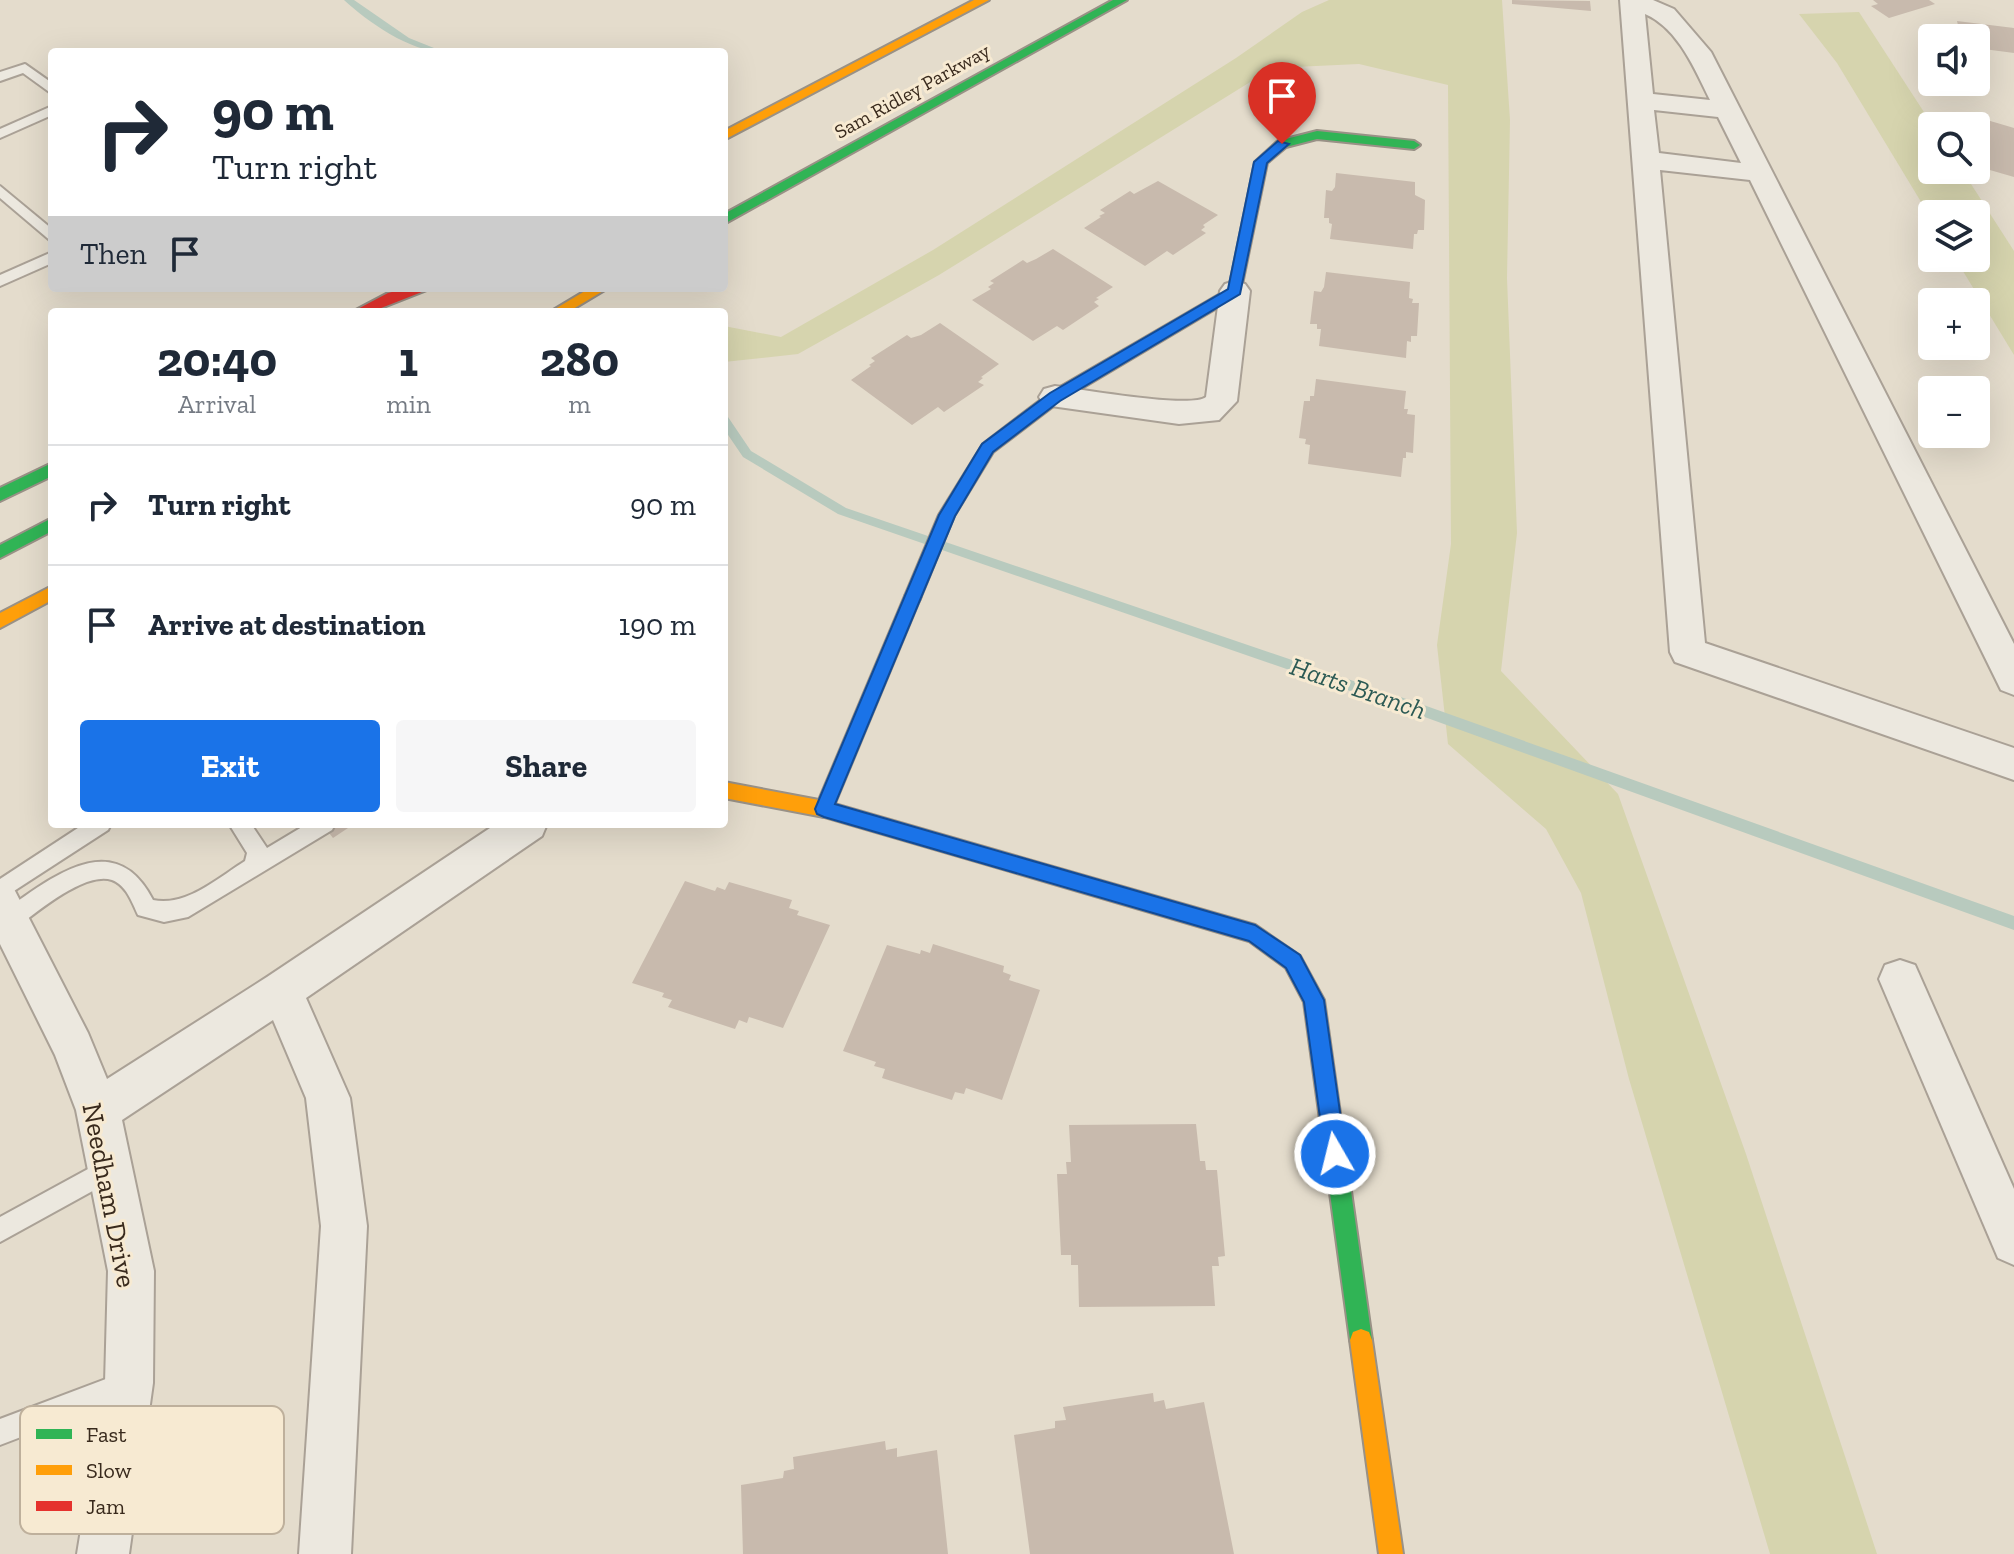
<!DOCTYPE html>
<meta charset="utf-8">
<style>
:root{--surface:#fff;--page:#f6f6f7;--text:#1f2937;--muted:#747a83;--line:#e0e1e3;--accent:#1a73e8}
body{margin:0;font-family:"Zilla Slab",serif;background:var(--page);color:var(--text);height:100vh;display:flex;flex-direction:column;font-size:30px;white-space:nowrap}
*{box-sizing:border-box;margin:0}
p{font-size:26px;color:var(--muted)}
.icon{flex:none;width:44px;height:44px;fill:none;stroke:currentColor;stroke-width:2;stroke-linecap:round;stroke-linejoin:round}
.map{position:relative;flex:1;overflow:hidden}
.sheet{position:absolute;left:48px;top:308px;width:680px;height:520px;display:flex;flex-direction:column;background:var(--surface);border-radius:8px;box-shadow:0 8px 32px #0002}
.sheet>*{flex:none}
.banner{position:absolute;left:48px;top:48px;width:680px;height:244px;border-radius:8px;box-shadow:0 8px 32px #0002;background:#fff;color:var(--text);overflow:hidden}
.buttons{position:absolute;left:1918px;top:24px;display:grid;gap:16px}
.buttons a{display:grid;place-items:center;width:72px;height:72px;border-radius:8px;background:var(--surface);box-shadow:0 8px 32px #0002;font-size:40px}
.pin{position:absolute;display:grid;place-items:center;width:68px;height:68px;color:#fff;margin:-82px -34px;border-radius:50% 50% 50% 0;rotate:-45deg;box-shadow:0 0 8px #0007}
.pin .icon{rotate:45deg}
.me{position:absolute;width:88px;margin:-44px;rotate:352deg;stroke-linejoin:round;filter:drop-shadow(0 0 6px #0008)}
.turn{display:flex;align-items:center;gap:28px;height:168px;padding:0 32px;font-size:36px}
.turn .icon{width:104px;height:104px;stroke-width:2.5}
.turn b{display:block;font-size:56px;line-height:68px}
.then{display:flex;align-items:center;height:76px;padding:0 32px;background:#0003;gap:16px;font-size:30px}
.eta{display:flex;justify-content:space-evenly;align-items:center;height:136px;text-align:center}
.eta b{font-size:48px;font-weight:800;line-height:56px}
.primary-button{display:flex;gap:16px;margin-top:auto;padding:16px 32px}
.primary-button a{flex:1;height:92px;border-radius:8px;background:var(--accent);color:#fff;font-size:32px;font-weight:800;line-height:92px;text-align:center}
.primary-button a+a{background:var(--page);color:var(--text)}
ul{padding:0;list-style:none}
li{display:flex;align-items:center;gap:24px;height:120px;padding:0 32px;border-top:2px solid var(--line)}
li div{flex:1}
li b{display:block;font-size:30px}
li em{font-style:normal}
.map>svg:first-child{display:block}
</style>
<div class="map">
<svg width="2014" height="1554" viewBox="0 0 2014 1554">
<rect width="100%" height="100%" fill="#e4dccc"/>
<g fill="#d6d4ae">
<path d="M1329,0H1502L1510,120L1507,278L1517,533L1501,671L1618,794L1746,1154L1877,1554H1770L1629,1079L1581,893L1546,829L1448,744L1437,645L1451,544L1448,85L1359,64L1273,68L939,275L798,354L724,362V326L781,337L933,250L1236,58L1302,12Z"/>
<path d="M1859,12L1933,126L1932,170H1962L2014,251V355L1955,258H1976V214H1932V220L1837,63L1799,14Z"/>
</g>
<g fill="none" stroke-linecap="round" stroke-linejoin="round">
<g fill="#b8cabe" fill-rule="evenodd">
<path d="M344,0H354L409,38L444,52C410,52 368,22 344,0Z"/>
<path d="M724,416L728,417L751,451L846,508L1418,703L2014,916V930L1408,711L838,514L743,457L724,429Z"/>
</g>
</g>
<g fill="#c8baad">
<path d="M1512,0L1590,1L1591,11L1512,4Z"/>
<path d="M1873,0H1929L1935,4L1889,18L1871,6L1878,4Z"/>
<path d="M1957,21L2014,28V53L1976,48V38H1961Z"/>
<path d="M1987,120L2014,128V177L1976,166V144Z"/>
<path d="M1336,173L1415,182V195L1425,200L1424,230H1418L1417,234H1414L1413,249L1330,239L1332,224L1329,223V218H1324L1326,190L1332,191L1335,187Z"/>
<path d="M1158,181L1218,215L1203,225L1205,227L1201,230L1206,233L1173,255L1167,251L1145,266L1084,228L1101,217L1099,216L1105,213L1100,210L1130,191L1134,194Z"/>
<path d="M1053,249L1113,287L1096,298L1099,299L1094,302L1099,306L1063,330L1057,326L1033,341L972,300L991,289L988,287L994,283L990,281L1023,260L1027,263L1036,259Z"/>
<path d="M1326,272L1410,282L1409,298L1413,299L1412,303H1419L1417,336H1411V342L1407,341L1406,358L1319,346L1321,329H1317V324H1310L1314,291L1321,292L1324,287Z"/>
<path d="M940,323L999,364L981,377L983,378L978,382L984,385L944,412L938,407L912,425L851,380L871,366L869,365L875,361L871,358L907,335L911,338L921,335Z"/>
<path d="M1316,379L1406,391L1404,409H1408L1407,414L1415,415L1413,453L1406,452V458H1403L1401,477L1308,464L1310,445L1305,444L1306,439L1299,438L1304,401H1310V396H1314Z"/>
<path d="M322,824H354L333,838Z"/>
<path d="M685,881L715,891L717,887L725,890L729,882L792,900L789,908L799,911L797,915L830,925L783,1028L749,1017L747,1023L739,1020L735,1029L668,1007L672,1000L662,997L664,993L632,983Z"/>
<path d="M933,944L1004,966L1003,972L1011,975L1009,980L1040,990L1002,1100L966,1088L964,1094L955,1092L952,1100L882,1078L885,1069L874,1066L876,1062L843,1051L887,945L920,954L921,950L930,953Z"/>
<path d="M1196,1124L1200,1161H1205L1206,1170H1217L1225,1256L1218,1257L1219,1266H1212L1215,1306L1079,1307L1078,1265H1071V1255H1061L1057,1174H1067L1066,1162H1071L1069,1125Z"/>
<path d="M1153,1393L1154,1402L1164,1400L1166,1409L1204,1402L1234,1554H1030L1014,1435L1055,1428V1421L1066,1420L1063,1407Z"/>
<path d="M885,1441L886,1450L897,1448V1457L937,1450L948,1554H743L741,1485L783,1478L784,1471L794,1469L793,1457Z"/>
</g>
<g fill="none" stroke-linecap="round" stroke-linejoin="round">
<defs>
<g id="lane">
<path d="M25,64L52,83V94L23,73L0,81V72Z"/>
<path d="M52,106V115L0,138V129Z"/>
<path d="M0,186L52,229V242L0,198Z"/>
<path d="M52,252V263L0,286V275Z"/>
<path d="M84,824H111L108,830L0,900V879Z"/>
<path d="M229,824H251L267,848L307,824H335L332,830L188,917L164,922L138,915C132,902 126,885 112,880C85,871 37,912 17,927L9,930L0,924L1,913C50,879 114,824 153,900C186,907 218,878 245,861L247,853Z"/>
<path d="M110,1157L118,1161L122,1169L118,1177L0,1242V1217Z"/>
<path d="M127,1371L136,1375L140,1384L136,1393L0,1445V1419Z"/>
</g>
<g id="street">
<path d="M1620,0H1653L1674,9L1711,52L2014,644V695L2001,690L1750,180L1660,170L1705,643L2014,748V780L1675,662L1670,652ZM1645,14C1679,29 1695,70 1710,100L1653,94ZM1654,110L1718,117L1741,163L1659,153Z"/>
<path d="M1235,281L1245,284L1250,291L1237,401L1219,420L1179,424L1044,405L1039,397L1044,389L1055,386C1081,389 1191,409 1206,397L1220,291L1225,284Z"/>
<path d="M496,824H547L542,836L306,998L350,1098L367,1226L351,1554H299L321,1226L306,1098L273,1020L122,1120L154,1271L153,1383L129,1554H77L105,1383L108,1271L76,1110L55,1055L0,944V884L14,889L88,1033L107,1079L267,977Z"/>
<path d="M1900,960L1915,965L2014,1189V1265L1998,1258L1879,979L1885,965Z"/>
</g>
<g id="fast">
<path d="M1113,0H1127L724,224V214Z"/>
<path d="M1317,131L1414,141L1420,145L1414,149L1317,139L1286,147L1267,163L1240,294L1060,401L993,452L954,516L919,601H907L905,596L939,515L983,444L1050,393L1229,289L1255,162L1278,141Z"/>
<path d="M52,463V476L0,501V488Z"/>
<path d="M52,518V531L0,558V545Z"/>
<path d="M824,801L1255,925L1300,956L1324,1000L1372,1340L1369,1348L1361,1351L1353,1348L1350,1340L1304,1002L1286,968L1249,941L818,815L815,809L818,803Z"/>
</g>
<g id="slow">
<path d="M974,0H989L724,140V131Z"/>
<path d="M590,288H608L568,312H550Z"/>
<path d="M52,586V600L0,628V613Z"/>
<path d="M913,590L921,596L830,815L824,817L724,798V782L819,800L905,596Z"/>
<path d="M1361,1329L1369,1332L1372,1340L1403,1554H1379L1350,1340L1353,1332Z"/>
</g>
<path id="jam" d="M407,288H432L371,312H352L388,293Z"/>
</defs>
<use href="#lane" stroke="#aaa196" stroke-width="4"/>
<use href="#street" stroke="#aaa196" stroke-width="4"/>
<use href="#fast" stroke="#999186" stroke-width="4"/>
<use href="#slow" stroke="#999186" stroke-width="4"/>
<use href="#jam" stroke="#999186" stroke-width="4"/>
<use href="#lane" fill="#ece8df" fill-rule="evenodd"/>
<use href="#street" fill="#ece8df" fill-rule="evenodd"/>
<use href="#fast" fill="#30b455" fill-rule="evenodd"/>
<use href="#slow" fill="#ff9f0a" fill-rule="evenodd"/>
<use href="#jam" fill="#e5322d" fill-rule="evenodd"/>
</g>
<path fill="#1a73e8" stroke="#114b97" stroke-width="2" d="M1278,141L1289,144L1267,163L1240,294L1060,401L993,452L955,516L835,804L1255,925L1300,955L1324,1000L1346,1154L1343,1162L1335,1165L1328,1162L1325,1154L1304,1002L1286,968L1249,941L824,817L817,814L815,809L939,515L982,444L1050,393L1228,289L1254,162Z"/>
<g text-anchor="middle" stroke-width="6" stroke-linejoin="round" paint-order="stroke">
<g font-size="20" fill="#392a1d" stroke="#f7ead2">
<text transform="translate(912 91) rotate(-29)" y="7">Sam Ridley Parkway</text>
</g>
<g font-size="26" font-style="italic" fill="#2c5a54" stroke="#f7ead2">
<text transform="translate(1358 688) rotate(19)" y="9">Harts Branch</text>
</g>
<g font-size="28" fill="#392a1d" stroke="#f7ead2">
<text transform="translate(110 1195) rotate(79)" y="10">Needham Drive</text>
</g>
</g>
<rect x="20" y="1406" width="264" height="128" rx="12" fill="#f7ead2" stroke="#beb09c" stroke-width="2"/>
<rect x="36" y="1429" width="36" height="10" fill="#30b455"/>
<rect x="36" y="1465" width="36" height="10" fill="#ff9f0a"/>
<rect x="36" y="1501" width="36" height="10" fill="#e5322d"/>
<g font-size="22" fill="#392a1d">
<text x="86" y="1442">Fast</text>
<text x="86" y="1478">Slow</text>
<text x="86" y="1514">Jam</text>
</g>
</svg>
<div class="buttons">
<a><svg class="icon" aria-label="sound" viewBox="0 0 24 24"><path d="M4 9h4l5-4v14l-5-4H4zM17 9q2 3 0 6"/></svg></a>
<a><svg class="icon" aria-label="search" viewBox="0 0 24 24"><circle cx="10" cy="10" r="6"/><path d="M15 15l6 6"/></svg></a>
<a><svg class="icon" aria-label="layers" viewBox="0 0 24 24"><path d="M12 4l9 5-9 5-9-5zM3 14l9 5 9-5"/></svg></a>
<a>+</a>
<a>−</a>
</div>
<div class="pin" style="left:1282px;top:144px;background:#d93025"><svg class="icon" aria-label="arrive" viewBox="0 0 24 24"><path d="M6 21V4h12l-3 4 3 4H6"/></svg></div>
<svg class="me" style="left:1335px;top:1154px" viewBox="-20 -20 40 40"><circle r="17" fill="#1a73e8" stroke="#fff" stroke-width="3"/><path d="M0-11L8 9 0 5-8 9z" fill="#fff"/></svg>
<div class="banner">
<div class="turn"><svg class="icon" aria-label="right" viewBox="0 0 24 24"><path d="M7 20v-9h11M14 6l5 5-5 5"/></svg><div><b>90 m</b>Turn right</div></div>
<div class="then">Then<svg class="icon" aria-label="arrive" viewBox="0 0 24 24"><path d="M6 21V4h12l-3 4 3 4H6"/></svg></div>
</div>
<section class="sheet">
<div class="eta">
<div><b>20:40</b><p>Arrival</p></div>
<div><b>1</b><p>min</p></div>
<div><b>280</b><p>m</p></div>
</div>
<ul>
<li><svg class="icon" aria-label="right" viewBox="0 0 24 24"><path d="M7 20v-9h11M14 6l5 5-5 5"/></svg><div><b>Turn right</b></div><em>90 m</em></li>
<li><svg class="icon" aria-label="arrive" viewBox="0 0 24 24"><path d="M6 21V4h12l-3 4 3 4H6"/></svg><div><b>Arrive at destination</b></div><em>190 m</em></li>
</ul>
<div class="primary-button"><a>Exit</a><a>Share</a></div>
</section>
</div>
